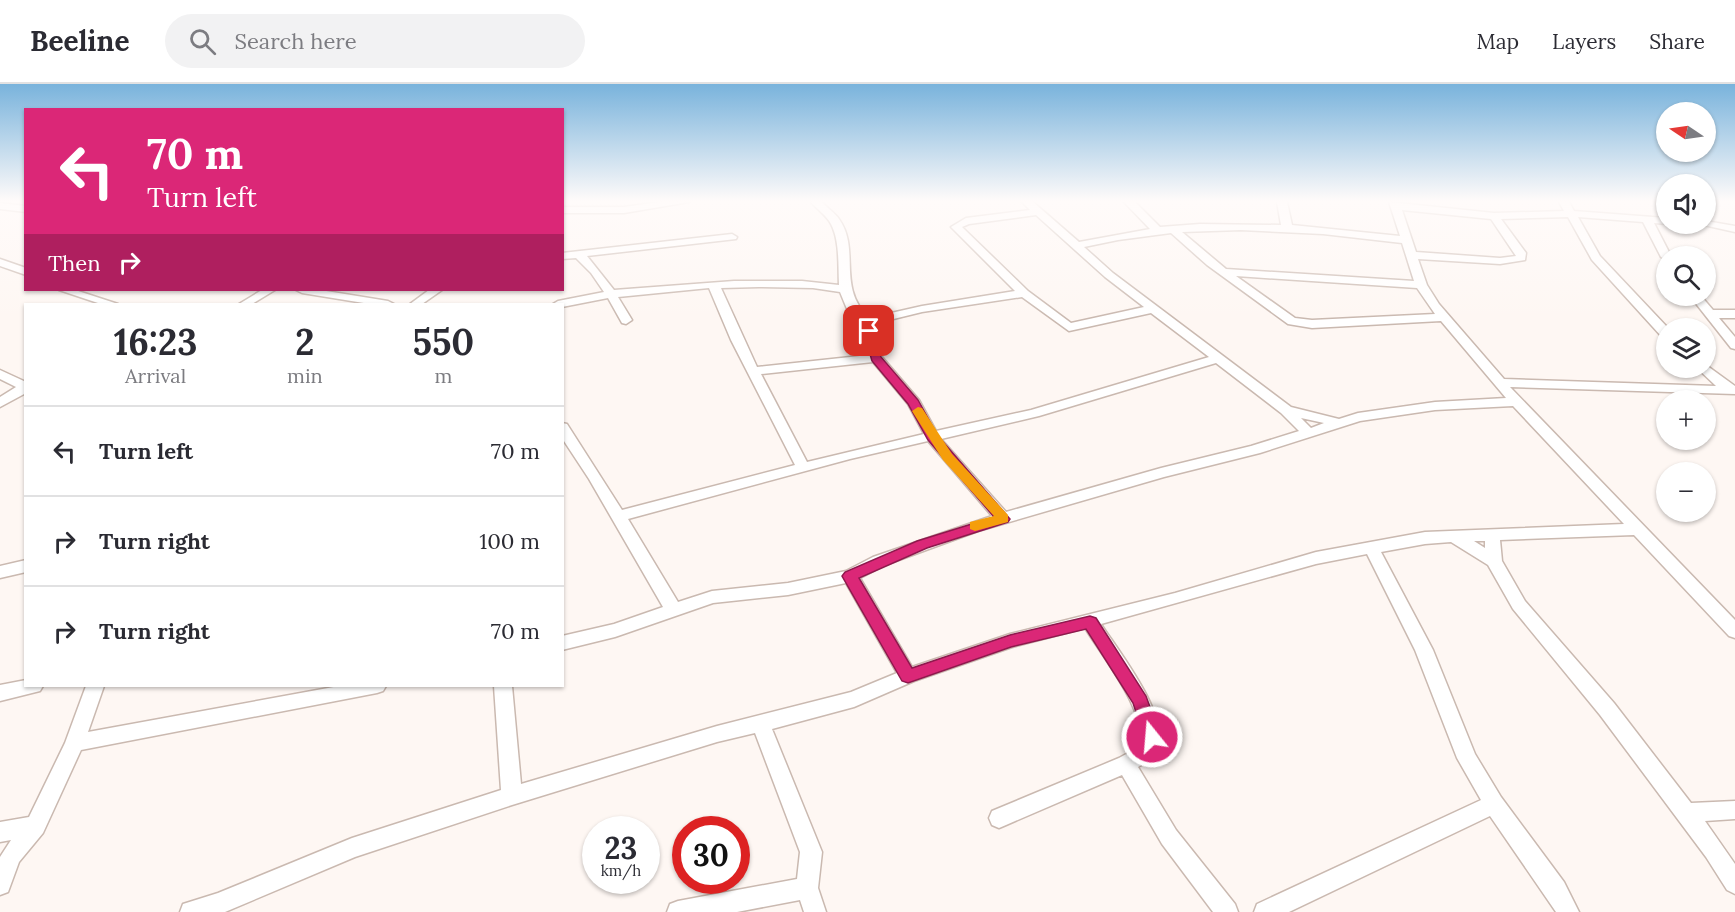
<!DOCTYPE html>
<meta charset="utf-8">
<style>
:root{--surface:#fff;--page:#f2f2f3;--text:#2b2b33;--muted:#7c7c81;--line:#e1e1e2}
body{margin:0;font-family:Lora,serif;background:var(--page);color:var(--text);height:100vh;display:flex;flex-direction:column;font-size:22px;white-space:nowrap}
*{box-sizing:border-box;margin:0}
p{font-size:20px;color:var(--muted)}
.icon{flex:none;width:33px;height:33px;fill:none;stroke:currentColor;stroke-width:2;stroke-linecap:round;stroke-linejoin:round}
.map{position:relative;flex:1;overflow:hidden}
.sheet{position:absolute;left:24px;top:219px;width:540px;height:384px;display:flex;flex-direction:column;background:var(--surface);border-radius:0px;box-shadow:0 2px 4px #0004}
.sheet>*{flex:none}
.hud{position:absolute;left:24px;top:24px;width:540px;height:183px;border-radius:0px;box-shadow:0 2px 4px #0004;background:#db2777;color:#fff;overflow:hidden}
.needle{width:39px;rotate:283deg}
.controls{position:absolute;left:1656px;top:18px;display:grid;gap:12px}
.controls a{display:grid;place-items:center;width:60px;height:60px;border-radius:50%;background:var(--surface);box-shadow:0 2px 4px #0004;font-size:30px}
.speed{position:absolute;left:582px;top:732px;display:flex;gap:12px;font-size:30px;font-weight:700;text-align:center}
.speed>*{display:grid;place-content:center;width:78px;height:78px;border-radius:50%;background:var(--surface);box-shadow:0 2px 4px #0004;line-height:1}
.speed small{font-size:15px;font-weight:400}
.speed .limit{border:9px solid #d22;background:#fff;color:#111}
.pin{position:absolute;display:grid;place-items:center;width:51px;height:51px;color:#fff;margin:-26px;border-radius:12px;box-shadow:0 3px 9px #0006}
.me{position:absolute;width:66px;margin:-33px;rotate:343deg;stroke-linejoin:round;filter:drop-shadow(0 0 4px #0008)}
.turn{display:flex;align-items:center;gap:21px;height:126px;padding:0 24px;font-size:27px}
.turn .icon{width:78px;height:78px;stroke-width:2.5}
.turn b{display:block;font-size:42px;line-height:51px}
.then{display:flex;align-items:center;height:57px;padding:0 24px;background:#0003;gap:12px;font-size:22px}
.eta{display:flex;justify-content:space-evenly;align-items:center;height:102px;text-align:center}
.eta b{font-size:36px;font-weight:700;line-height:42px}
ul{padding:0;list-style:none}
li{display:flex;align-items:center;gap:18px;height:90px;padding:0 24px;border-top:2px solid var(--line)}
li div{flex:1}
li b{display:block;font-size:22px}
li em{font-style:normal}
header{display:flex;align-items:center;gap:36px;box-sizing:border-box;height:84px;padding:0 30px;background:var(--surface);border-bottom:2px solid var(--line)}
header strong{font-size:28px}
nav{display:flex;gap:33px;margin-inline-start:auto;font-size:21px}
.search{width:420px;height:54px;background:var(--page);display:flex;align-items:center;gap:15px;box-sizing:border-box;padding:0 21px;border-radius:33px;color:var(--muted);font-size:22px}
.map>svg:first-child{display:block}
</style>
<header>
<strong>Beeline</strong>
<div class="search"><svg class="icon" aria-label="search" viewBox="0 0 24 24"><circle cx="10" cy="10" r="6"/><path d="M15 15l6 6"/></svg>Search here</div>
<nav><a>Map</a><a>Layers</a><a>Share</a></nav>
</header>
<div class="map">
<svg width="1735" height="828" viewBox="0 0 1735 828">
<rect width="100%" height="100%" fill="#fef7f3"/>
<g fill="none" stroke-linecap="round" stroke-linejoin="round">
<defs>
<g id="minor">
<path d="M659,118H689L624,129H562V123H624Z"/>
<path d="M811,118H822C827,124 835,129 839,135C861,166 836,202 869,234L922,222L1015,207L951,143L966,134L1030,126L1022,118H1033L1079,158L1150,145L1124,118H1135L1160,143L1200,140L1281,141L1277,118H1287L1292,141L1400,152L1389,118L1494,129L1564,127L1559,118H1569L1574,127L1666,134L1668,140L1654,139L1671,172H1666V176L1661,173L1643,138L1578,133L1600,172L1668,244L1666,254L1662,253L1592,176L1568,133L1501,135L1526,169L1525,176L1500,180L1418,175L1427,201L1439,220L1504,295L1716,302L1697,284H1706V281L1735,302V310L1510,303L1735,536V554L1729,552L1634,451L1500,456L1502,477L1525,517L1614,619L1691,719L1735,717V735L1705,737L1735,780V810L1727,806L1706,773L1600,631L1513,525L1488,481L1451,458L1425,460L1381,468L1433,566L1475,670L1501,713L1564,798L1579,828H1556L1490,732L1289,828H1254L1257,820L1481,716L1457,674L1415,566L1367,470L1316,480L1101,540C1118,567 1179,642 1154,673C1151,677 1143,680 1138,683L1176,746L1235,820L1238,828H1213L1162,760L1122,691L1006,741L999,744L992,741L989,734L992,727L1119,674L1139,663C1150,631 1102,572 1085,544L1012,563L914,597L854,623L772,645L822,768L818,804L826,828H804L800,816L737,828H667L670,820L678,817L797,795L800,768L755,649L717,658L512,721L355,773L225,828H180L183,820L218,809L352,754L501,706L494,602H512L521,700L717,642L851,608L897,589L846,499L788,511L713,519L615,553L562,566V552L614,540L663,523L589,395L562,354V339L567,340L622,426L795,381L731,256L709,204L618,213L632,236L626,240L622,239L608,214L562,223V220H553L558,217L604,208L591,189L576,174L562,175V169L732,150L737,153L736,155L587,172L614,206L734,197H802L839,201C838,182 840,157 831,140C827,132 817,125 811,118ZM1402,126L1491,135L1516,172L1500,174L1416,168ZM1036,131L1105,193L1144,223L1071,239L1028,207L962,143L969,140ZM1241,146L1323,150L1402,159L1414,197L1226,185L1182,148ZM1171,149L1207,181L1288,240L1312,244L1441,237L1506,314L1435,318L1358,329L1339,335L1291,323L1113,189L1084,163L1118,156ZM1236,192L1417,204L1435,230L1312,236L1295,234ZM759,203L813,204L840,208L847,225L860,239L869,271L757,283L721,204ZM1022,213L1069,247L1151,229L1209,273L1031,326L936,347L919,316L882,273L873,240L922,228ZM873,278L908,320L924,350L807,378L761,290ZM1216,279L1281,329L1299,347L1251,362L1161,384L1006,428L941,355L1039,332ZM1513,322L1624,440L1425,448L1316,468L1175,509L1010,550L912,583L860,494L885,481L978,447L1164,393L1260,369L1360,337L1435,326ZM1301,334L1324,339L1311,344ZM928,357L992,432L873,473L846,487L788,499L712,507L678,518L628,435L850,375ZM1474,457H1485V464Z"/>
<path d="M0,119L26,122V128L0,125Z"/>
<path d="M1706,137L1735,142V148L1699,140H1706Z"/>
<path d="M0,175L26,184V191L0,182Z"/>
<path d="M59,206H75L118,220H101Z"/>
<path d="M262,206H275L252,220H239Z"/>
<path d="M296,206H320L388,217L394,220H370L302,209Z"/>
<path d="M429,206H442L422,220H410Z"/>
<path d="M1690,212H1701L1713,226H1735V234H1719L1735,253V265L1731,264Z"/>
<path d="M0,286L26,298V309L0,323V313L16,303L0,295Z"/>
<path d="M26,476V488L0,494V482Z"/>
<path d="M26,596V602H43L40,607L0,617V601Z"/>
<path d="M86,602H104L88,648L339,602H386L383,607L377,609L81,666L43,749L19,778L8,808L0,811V773L11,756L0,758V738L29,733L65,659Z"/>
</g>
</defs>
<use href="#minor" stroke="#cab9b0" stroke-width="3"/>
<use href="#minor" fill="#fff" fill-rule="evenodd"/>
</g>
<linearGradient id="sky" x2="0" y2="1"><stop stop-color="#79b3dc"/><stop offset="0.5" stop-color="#fffbfa"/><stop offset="1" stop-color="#fffbfa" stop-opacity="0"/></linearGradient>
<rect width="1735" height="234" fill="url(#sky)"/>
<path fill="#db2777" stroke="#8e194d" stroke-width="1.5" d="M869,244L874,247L881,273L918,316L938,352L1010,435L1008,438L927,464L859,494L912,584L1010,551L1090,532L1096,534L1146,612L1161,653L1158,659L1152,661L1146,659L1133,619L1086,545L1011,563L908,599L902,597L842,492L845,488L917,457L994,433L928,356L908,320L872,277L863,247Z"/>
<path fill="#f59e0b" d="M918,323L922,324L952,370L1008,431V438L975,447L970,445V438L994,432L943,376L912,327Z"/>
</svg>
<div class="controls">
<a><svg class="needle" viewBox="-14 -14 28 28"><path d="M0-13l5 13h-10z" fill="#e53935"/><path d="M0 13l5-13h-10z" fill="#7c7c81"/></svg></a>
<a><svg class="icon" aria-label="sound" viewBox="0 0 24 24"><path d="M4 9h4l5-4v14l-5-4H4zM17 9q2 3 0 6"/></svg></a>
<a><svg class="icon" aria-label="search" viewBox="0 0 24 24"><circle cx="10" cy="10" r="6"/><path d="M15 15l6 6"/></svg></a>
<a><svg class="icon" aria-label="layers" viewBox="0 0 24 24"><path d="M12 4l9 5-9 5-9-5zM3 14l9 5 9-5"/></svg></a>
<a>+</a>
<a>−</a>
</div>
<div class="speed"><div>23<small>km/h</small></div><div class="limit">30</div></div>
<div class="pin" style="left:869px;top:247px;background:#d93025"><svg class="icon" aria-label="arrive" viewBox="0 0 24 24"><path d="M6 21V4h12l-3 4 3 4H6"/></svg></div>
<svg class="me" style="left:1152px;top:653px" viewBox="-20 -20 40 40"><circle r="17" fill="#db2777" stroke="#fff" stroke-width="3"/><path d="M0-11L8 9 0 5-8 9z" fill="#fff"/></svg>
<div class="hud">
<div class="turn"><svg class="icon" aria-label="left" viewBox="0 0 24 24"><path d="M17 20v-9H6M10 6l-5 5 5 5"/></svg><div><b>70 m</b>Turn left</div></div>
<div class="then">Then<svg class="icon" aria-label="right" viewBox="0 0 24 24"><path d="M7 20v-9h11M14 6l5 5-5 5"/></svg></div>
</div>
<section class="sheet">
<div class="eta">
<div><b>16:23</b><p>Arrival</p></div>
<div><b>2</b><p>min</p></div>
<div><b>550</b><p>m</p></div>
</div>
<ul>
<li><svg class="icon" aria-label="left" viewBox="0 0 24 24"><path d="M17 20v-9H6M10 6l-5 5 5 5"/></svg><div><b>Turn left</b></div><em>70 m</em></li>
<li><svg class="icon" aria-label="right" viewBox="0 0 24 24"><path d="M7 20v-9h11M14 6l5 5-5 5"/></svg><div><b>Turn right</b></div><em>100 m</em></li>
<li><svg class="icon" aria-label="right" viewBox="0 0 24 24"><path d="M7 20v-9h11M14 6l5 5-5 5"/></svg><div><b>Turn right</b></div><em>70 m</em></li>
</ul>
</section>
</div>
